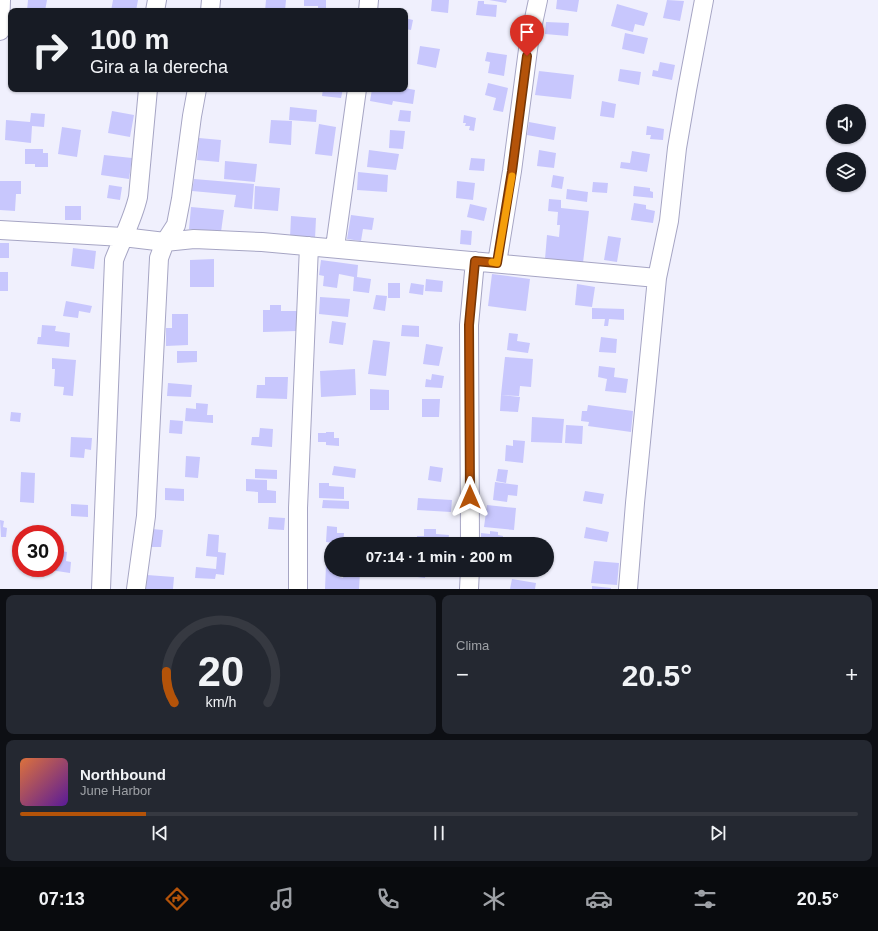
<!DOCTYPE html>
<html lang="es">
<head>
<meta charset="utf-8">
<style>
  body { margin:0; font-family:Helvetica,sans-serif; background:#242831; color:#f1f3f6; height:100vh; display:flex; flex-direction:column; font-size:15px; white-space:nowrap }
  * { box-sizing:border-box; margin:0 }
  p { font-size:13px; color:#9ea1a6 }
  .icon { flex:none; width:22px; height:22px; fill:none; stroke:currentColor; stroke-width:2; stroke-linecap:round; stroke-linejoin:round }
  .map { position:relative; height:589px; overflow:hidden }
  .side { display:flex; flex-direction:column; gap:6px; padding:6px; background:#0d0f14; flex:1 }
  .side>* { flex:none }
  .hud { position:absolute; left:8px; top:8px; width:400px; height:84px; border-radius:8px; box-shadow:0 1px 3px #0004; background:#171b24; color:#f1f3f6; overflow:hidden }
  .fabs { position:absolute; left:826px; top:104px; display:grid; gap:8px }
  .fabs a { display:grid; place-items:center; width:40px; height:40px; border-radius:50%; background:#171b24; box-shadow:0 1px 3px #0004; font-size:20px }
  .speed { position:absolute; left:12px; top:525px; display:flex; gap:8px; font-size:20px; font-weight:700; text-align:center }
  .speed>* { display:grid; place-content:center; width:52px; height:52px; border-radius:50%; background:#171b24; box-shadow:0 1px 3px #0004; line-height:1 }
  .speed .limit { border:6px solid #d22; background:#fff; color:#111 }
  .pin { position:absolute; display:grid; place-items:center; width:34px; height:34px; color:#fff; margin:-41px -17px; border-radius:50% 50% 50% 0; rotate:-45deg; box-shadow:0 0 4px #0007 }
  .pin .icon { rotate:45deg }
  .me { position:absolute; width:44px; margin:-22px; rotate:0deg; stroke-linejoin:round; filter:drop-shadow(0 0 3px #0008) }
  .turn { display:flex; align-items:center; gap:14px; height:84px; padding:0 16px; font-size:18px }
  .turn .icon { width:52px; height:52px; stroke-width:2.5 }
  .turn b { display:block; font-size:28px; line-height:34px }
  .big { font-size:30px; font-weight:800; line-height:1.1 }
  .side .tile { flex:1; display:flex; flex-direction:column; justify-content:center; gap:6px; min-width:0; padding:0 14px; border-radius:8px; background:#242831 }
  .side .dial { align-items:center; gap:0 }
  .dial svg { height:104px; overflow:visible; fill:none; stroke:#363941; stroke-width:7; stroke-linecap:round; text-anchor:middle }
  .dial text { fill:#f1f3f6; stroke:none }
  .song { display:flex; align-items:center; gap:12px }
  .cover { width:48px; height:48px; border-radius:6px; background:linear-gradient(135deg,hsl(20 70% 55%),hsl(270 70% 35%)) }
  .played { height:4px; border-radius:2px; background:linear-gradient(90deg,#b45309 15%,#363941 15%) }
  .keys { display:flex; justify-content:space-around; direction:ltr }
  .heat { display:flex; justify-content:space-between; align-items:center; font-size:22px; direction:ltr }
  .side .tiles { flex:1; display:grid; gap:6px; grid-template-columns:1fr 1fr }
  .tile:last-child { grid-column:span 2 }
  .trip { position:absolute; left:324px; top:537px; width:230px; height:40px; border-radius:20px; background:#171b24; box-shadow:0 1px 3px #0004; font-weight:800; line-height:40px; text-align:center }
  .menu { display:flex; height:64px; justify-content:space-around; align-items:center; background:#090b0e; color:#9ea1a6 }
  .menu .icon { width:28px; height:28px }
  .menu .selected { color:#b45309 }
  .menu b { font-size:18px; color:#f1f3f6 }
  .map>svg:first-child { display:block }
  .building { fill:#c8c7fd }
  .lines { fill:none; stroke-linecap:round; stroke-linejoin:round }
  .minor-casing { stroke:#a6a5c4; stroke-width:20 }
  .minor { stroke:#fff; stroke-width:18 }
  .route-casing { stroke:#753606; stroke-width:10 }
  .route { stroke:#b45309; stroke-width:7 }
  .slow { stroke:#f59e0b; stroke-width:7 }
</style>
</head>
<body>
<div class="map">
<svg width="878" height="589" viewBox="0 0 878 589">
  <rect width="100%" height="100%" fill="#f0f0fd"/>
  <!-- building -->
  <path class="building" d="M28,0H47L45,11H27Z
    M113,0H138L136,11H111Z
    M266,0H286L285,11H265Z
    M304,0H326V11H318V6H304Z
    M432,0H449L448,13L431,11Z
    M489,0H507L506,3Z
    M557,0H579L577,12L556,9Z
    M667,0L684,1L680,21L663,18Z
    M478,1H484V4L497,5L496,17L476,15Z
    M617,4L648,13L644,26L635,24L633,32L611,26Z
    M7,14H11V30L5,29Z
    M405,18L413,20L411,30L405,29Z
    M546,22L569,23L568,36L545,34Z
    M625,33L648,38L644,54L622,49Z
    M420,46L440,49L436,68L417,64Z
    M487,52L507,55L504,76L488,73L490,62L485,61Z
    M660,62L675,65L672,80L652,76L653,70L658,71Z
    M620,69L641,72L639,85L618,81Z
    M539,71L574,75L571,99L535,95Z
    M488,83L508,88L503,112L493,110L496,98L485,95Z
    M405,88L415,90L413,104L393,101L392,105L370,101L372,89Z
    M323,89H343L341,98L322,96Z
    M602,101L616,104L614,118L600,116Z
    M290,107L317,110L316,122L289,120Z
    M400,110L411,111L410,122L398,121Z
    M112,111L134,115L130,137L108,133Z
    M31,113L45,114L44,127L32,126L31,143L5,140L6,120L30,122Z
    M464,115L476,118L474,131L469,130L470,126H465L466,123H463Z
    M271,120L292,121L291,145L269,143Z
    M529,122L556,127L554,140L527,135Z
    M319,124L336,127L332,156L315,154Z
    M647,126L664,129L663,140L650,139L651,135H646Z
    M62,127L81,130L77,157L58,154Z
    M390,130L405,131L403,149L389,148Z
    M199,138L221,140L219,162L197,160Z
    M25,149H43V153H48V167H35V164H25Z
    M369,150L399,154L396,170L367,167Z
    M539,150L556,153L554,168L537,166Z
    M632,151L650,154L647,172L620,168L621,162L630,163Z
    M104,155L132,158L129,179L101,175Z
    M471,158L485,159L484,171L469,170Z
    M225,161L257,164L255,182L224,179Z
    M358,172L388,175L387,192L357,190Z
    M553,175L564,177L562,189L551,187Z
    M194,179L254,184L252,209L234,207L236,195L192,191Z
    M0,181H21V194H16L15,211L0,210Z
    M457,181L475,183L473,200L456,198Z
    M593,182L608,183L607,193L592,192Z
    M109,185L122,187L120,200L107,198Z
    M255,186L280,188L278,211L254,209Z
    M634,186L650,188V191L653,192V198L633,196Z
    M567,189L588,192L587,202L566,199Z
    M549,199L561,200V208L589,211L583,263L545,259L547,235L559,237L560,225H557L558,212L548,211Z
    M634,203L646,205V209L655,211L653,223L631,220Z
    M470,204L487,208L484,221L467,217Z
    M65,206H81V220H65Z
    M191,207L224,210L221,232L189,229Z
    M351,215L374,218L372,230L363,229L361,241L347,239Z
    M291,216L316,218L315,239L290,238Z
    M461,230L472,231L471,245L460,244Z
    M608,236L621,238L617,262L604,260Z
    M0,243H9V258H0Z
    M73,248L96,251L94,269L71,266Z
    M214,259V287H190V260Z
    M321,260L358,265L357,277L371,279L369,293L353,291L354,277L339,274L337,288L323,286L324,276L319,275Z
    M0,272H8V291H0Z
    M492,274L530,279L526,311L488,306Z
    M426,279L443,281L442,292L425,291Z
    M388,283H400V298H388Z
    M411,283L424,285L423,295L409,293Z
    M577,284L595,287L592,307L575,305Z
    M376,295L387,296L385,311L373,309Z
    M320,297L350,299L348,317L319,314Z
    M66,301L92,306L90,313L79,311L78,318L63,316Z
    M270,305H281V311H297V331L263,332V310H270Z
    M592,308L624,309V320L609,319L608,326H604L605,319H592Z
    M172,314H188V345L166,346V328H172Z
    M332,321L346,323L343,345L329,343Z
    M42,325L56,326L55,331L70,333L69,347L37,344L38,337H41Z
    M402,325L419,326V337L401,336Z
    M509,333L518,334L517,341L530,343L528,353L507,350Z
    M601,337L617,339L616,353L599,352Z
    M373,340L390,342L386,376L368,374Z
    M426,344L443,347L439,366L423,364Z
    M177,351H197V362L177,363Z
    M505,357L533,359L531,387L520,386L519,396L501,395Z
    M52,358L76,360L73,396L63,395L64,387L54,386L55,369H52Z
    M599,366L615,368L614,377L628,379L626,393L605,391L607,379L598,377Z
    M355,369L356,395L321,397L320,371Z
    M432,374L444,376L442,388L425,387L426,379L431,380Z
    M265,377H288L287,399L256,398L257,385H265Z
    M168,383L192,385L191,397L167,396Z
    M370,389L389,390V410H370Z
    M501,395L520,397L518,412L500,411Z
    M422,399H440L439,417H422Z
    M196,403L208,404L207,415H213V423L185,421L186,408L196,409Z
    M588,405L633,411L631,432L588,426L589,422L581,421L582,411H587Z
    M11,412L21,413L20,422L10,421Z
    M532,417L564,419L562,443L531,442Z
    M170,420L183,421L182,434L169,433Z
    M566,425L583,426L582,444L565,443Z
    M260,428L273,429L272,447L251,445L252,437H259Z
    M326,432H334V438H339V446L326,445V442H318V433H326Z
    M71,437L92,438L91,450L85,449L84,458L70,457Z
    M513,440L525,441L523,463L505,461L506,445L513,446Z
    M186,456L200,457L198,478L185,477Z
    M334,466L356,469L355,478L332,475Z
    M430,466L443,468L441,482L428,480Z
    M255,469L277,470V479L255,478Z
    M498,469L508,470L506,483L496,481Z
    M21,472L35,473L34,503L20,502Z
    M246,479L267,480V490L276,491V503H258V492L246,491Z
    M495,482L518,485L517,496L508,495L507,502L493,500Z
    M319,483H329V486L344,487V499L319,498Z
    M165,488L184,489V501L165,500Z
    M585,491L604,494L602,504L583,501Z
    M418,498L452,500L451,512L417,510Z
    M323,500L349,501V509L322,508Z
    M71,504L88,505V517L71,516Z
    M487,505L516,508L514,530L484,527Z
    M269,517L285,518L284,530L268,529Z
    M0,520L4,521L3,527L7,528L6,537H1Z
    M327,526L337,527V533H344L343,544L326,542Z
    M586,527L609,532L607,542L584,538Z
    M152,529L163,530L161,547H151Z
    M424,529H436V534L449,535L448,544H417V536H424Z
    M490,531L498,532V535L503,536V544H481V533L490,534Z
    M208,534L219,535L218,552L226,553L224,575L216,574L215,579L195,578L196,567L216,569L217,557L206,556Z
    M55,550L67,552L66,561L71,562L70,573L50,570V568H55Z
    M594,561L619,563L617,585L591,583Z
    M326,565L331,566V570H339V577L343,578L344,572L360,573L359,589H325Z
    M410,570H426L425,578L409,576Z
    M147,575L174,577L173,589H146Z
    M512,579L536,583L535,589H510Z
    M592,586L611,588V589H592Z"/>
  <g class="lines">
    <!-- minor casing -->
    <g class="minor-casing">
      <path id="minor" d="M155,11L157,0
        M210,11L211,0
        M368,11L369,0
        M0,31L1,0
        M0,230L123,237L165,242L194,239L262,242L657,278
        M335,247L357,89
        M497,263L512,171L529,42L538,0
        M470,544L469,325L475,261
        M101,589L114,260C122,239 133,219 138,197L148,89
        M136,589L146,516L159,258L165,242L176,225L181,199L192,116L197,89
        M298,589V508L309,246
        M469,589L470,570
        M628,589L635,503L657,278L669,221L677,148L687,90L704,0"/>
    </g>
    <!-- minor -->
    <use href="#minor" class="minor"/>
  </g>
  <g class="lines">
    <!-- route casing -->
    <g class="route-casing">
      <path id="route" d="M470,497L469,325L475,261L497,263L512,171L527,56"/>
    </g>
    <!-- route -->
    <use href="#route" class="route"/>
    <!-- slow -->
    <path class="slow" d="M492,262L497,263L512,176"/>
  </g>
</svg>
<div class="fabs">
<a><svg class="icon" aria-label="sound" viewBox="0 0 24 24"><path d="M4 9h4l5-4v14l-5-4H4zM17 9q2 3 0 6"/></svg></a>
<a><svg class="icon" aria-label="layers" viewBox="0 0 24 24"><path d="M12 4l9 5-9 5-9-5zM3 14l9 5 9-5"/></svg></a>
</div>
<div class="speed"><div class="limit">30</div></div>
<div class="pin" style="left:527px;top:56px;background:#d93025"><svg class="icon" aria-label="arrive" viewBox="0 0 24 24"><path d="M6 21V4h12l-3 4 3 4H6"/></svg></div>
<svg class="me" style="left:470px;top:497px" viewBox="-20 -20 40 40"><path d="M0-17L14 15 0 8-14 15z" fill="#b45309" stroke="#fff" stroke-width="4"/></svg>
<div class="trip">07:14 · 1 min · 200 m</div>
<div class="hud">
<div class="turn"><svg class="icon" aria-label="right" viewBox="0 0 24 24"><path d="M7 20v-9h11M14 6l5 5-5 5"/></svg><div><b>100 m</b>Gira a la derecha</div></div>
</div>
</div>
<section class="side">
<div class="tiles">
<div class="tile dial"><svg viewBox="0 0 100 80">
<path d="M14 69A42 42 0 1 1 86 69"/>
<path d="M14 69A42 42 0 0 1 8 45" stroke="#b45309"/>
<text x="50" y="56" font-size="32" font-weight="700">20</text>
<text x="50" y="72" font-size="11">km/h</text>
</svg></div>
<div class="tile"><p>Clima</p>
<div class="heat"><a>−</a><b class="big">20.5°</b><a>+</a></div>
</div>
<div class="tile">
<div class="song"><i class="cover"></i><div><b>Northbound</b><p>June Harbor</p></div></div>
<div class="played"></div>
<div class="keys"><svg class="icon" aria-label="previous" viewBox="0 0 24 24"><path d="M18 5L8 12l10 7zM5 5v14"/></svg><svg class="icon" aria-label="pause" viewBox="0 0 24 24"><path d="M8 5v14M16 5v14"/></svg><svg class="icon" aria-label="next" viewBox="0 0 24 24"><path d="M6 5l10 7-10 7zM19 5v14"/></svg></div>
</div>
</div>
</section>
<nav class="menu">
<b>07:13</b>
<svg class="icon selected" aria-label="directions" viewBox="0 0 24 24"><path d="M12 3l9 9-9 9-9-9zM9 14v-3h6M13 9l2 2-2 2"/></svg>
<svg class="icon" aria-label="music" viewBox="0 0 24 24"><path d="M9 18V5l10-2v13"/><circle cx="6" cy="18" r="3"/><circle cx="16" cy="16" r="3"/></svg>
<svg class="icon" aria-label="phone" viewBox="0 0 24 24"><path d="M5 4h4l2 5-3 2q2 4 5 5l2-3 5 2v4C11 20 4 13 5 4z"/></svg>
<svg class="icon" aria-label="climate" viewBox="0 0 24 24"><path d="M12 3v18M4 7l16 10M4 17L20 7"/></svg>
<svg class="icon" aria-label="car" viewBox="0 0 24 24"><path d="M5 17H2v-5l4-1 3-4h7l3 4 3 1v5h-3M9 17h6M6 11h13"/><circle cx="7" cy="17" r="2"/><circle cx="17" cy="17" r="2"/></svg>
<svg class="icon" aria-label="filters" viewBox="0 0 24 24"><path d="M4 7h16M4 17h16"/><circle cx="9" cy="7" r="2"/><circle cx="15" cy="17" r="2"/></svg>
<b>20.5°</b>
</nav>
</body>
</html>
